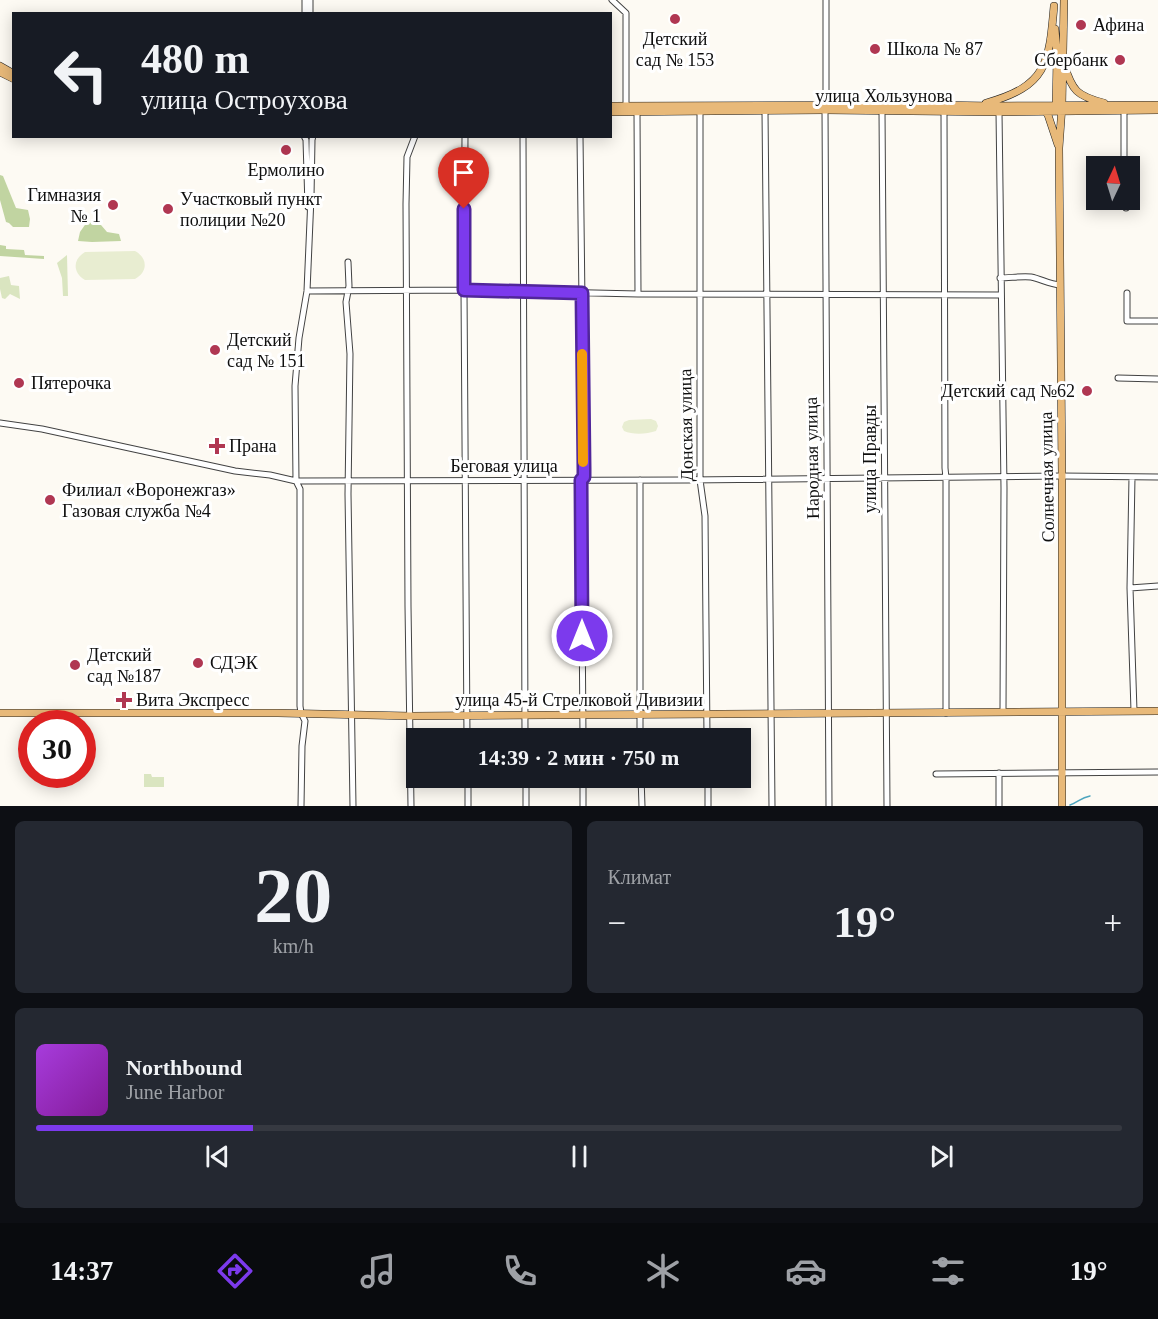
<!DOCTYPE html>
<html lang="ru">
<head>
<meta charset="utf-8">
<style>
  body { margin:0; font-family:Georgia,serif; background:#242831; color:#f1f3f6; height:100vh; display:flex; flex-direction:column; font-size:22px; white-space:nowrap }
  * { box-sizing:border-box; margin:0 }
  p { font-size:20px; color:#9ea1a6 }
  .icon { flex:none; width:33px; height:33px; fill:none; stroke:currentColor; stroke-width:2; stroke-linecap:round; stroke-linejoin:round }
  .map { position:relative; height:806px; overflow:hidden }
  .details { display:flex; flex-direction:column; gap:15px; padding:15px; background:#0d0f14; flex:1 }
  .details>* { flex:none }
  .guide { position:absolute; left:12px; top:12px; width:600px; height:126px; border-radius:0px; box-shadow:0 3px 15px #0003; background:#171b24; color:#f1f3f6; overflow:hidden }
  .needle { width:39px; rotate:4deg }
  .controls { position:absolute; left:1086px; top:156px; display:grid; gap:12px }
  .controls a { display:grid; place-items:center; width:54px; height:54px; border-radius:0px; background:#171b24; box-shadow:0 3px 15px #0003; font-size:30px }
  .speed { position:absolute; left:18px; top:710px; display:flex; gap:12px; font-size:30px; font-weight:700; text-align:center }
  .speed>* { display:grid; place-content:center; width:78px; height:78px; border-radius:50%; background:#171b24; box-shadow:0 3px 15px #0003; line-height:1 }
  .speed .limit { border:9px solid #d22; background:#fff; color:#111 }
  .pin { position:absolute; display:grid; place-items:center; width:51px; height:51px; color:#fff; margin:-62px -26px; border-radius:50% 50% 50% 0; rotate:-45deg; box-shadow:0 0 6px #0007 }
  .pin .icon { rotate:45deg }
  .me { position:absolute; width:66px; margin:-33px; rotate:0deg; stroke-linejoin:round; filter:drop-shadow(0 0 4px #0008) }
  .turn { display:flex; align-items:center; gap:21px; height:126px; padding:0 30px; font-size:27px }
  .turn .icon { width:78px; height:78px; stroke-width:2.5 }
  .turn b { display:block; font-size:42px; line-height:51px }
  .big { font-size:45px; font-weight:600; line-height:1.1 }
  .details .card { flex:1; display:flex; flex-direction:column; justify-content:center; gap:9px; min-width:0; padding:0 21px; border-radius:9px; background:#242831 }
  .details .dial { align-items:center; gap:0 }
  .dial b { font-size:78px; line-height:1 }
  .song { display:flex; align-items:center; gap:18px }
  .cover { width:72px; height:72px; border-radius:9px; background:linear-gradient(135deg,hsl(280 70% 55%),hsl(290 70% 35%)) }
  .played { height:6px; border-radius:3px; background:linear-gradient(90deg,#7c3aed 20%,#363941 20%) }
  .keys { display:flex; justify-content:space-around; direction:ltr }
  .heat { display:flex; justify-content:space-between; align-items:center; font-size:33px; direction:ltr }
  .details .tiles { flex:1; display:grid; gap:15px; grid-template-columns:1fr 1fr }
  .card:last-child { grid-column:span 2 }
  .trip { position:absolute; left:406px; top:728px; width:345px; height:60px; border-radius:0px; background:#171b24; box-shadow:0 3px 15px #0003; font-weight:600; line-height:60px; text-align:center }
  .dock { display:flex; height:96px; justify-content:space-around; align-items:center; background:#090b0e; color:#9ea1a6 }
  .dock .icon { width:42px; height:42px }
  .dock .on { color:#7c3aed }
  .dock b { font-size:27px; color:#f1f3f6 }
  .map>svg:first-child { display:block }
  .green { fill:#dae5c0 }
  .forest { fill:#c1d4a1 }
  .pitch { fill:#e8edd1 }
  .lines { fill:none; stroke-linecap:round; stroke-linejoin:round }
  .stream { stroke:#4da5be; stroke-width:1.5 }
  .minor-casing { stroke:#424242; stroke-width:7 }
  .major-casing { stroke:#202020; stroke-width:8 }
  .minor { stroke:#fff; stroke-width:5 }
  .major { stroke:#e8b979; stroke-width:7 }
  .route-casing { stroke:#51269a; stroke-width:15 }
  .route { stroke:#7c3aed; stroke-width:10 }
  .slow { stroke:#f59e0b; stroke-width:10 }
  .poi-dot { fill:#b03752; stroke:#fff; stroke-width:2 }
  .labels { text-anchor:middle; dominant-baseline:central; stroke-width:6; stroke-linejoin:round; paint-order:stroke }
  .poi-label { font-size:18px; fill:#0f0f0f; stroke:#fff; text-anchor:start }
  .street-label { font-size:18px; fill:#0f0f0f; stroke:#fff }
</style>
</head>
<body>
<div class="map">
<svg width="1158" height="806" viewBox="0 0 1158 806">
  <rect width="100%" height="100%" fill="#fdfaf3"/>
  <!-- green -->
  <path class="green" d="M67,255L68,296H63L62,278L57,263Z
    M9,276L11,285L19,286L20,299L10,294L5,299L2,298L0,289V278Z
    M144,774H151L152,777H164V787H144Z"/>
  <!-- forest -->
  <path class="forest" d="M0,175L3,176L16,208L28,210L30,219L29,227H13L9,223L6,222L0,200Z
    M87,222L101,225L107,232L119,234L121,241L92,242L78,241L80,232Z
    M0,245L6,246V249L24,250L25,255L44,256V259L0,256Z"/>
  <!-- pitch -->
  <path class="pitch" d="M135,251C148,258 148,272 135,279L85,280C72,272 73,259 85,252Z
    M651,419L656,421L658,426L656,431C647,434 633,435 624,431L622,427L624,422L629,420Z"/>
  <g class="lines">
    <!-- stream -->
    <path class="stream" d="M1070,805C1079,802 1080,798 1090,796"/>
    <!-- minor casing -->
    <g class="minor-casing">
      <path id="minor" d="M305,0V14
        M310,0V14
        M612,0L626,13V106
        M826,0V106
        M825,110L829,806
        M882,111L887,806
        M944,111L945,468L946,478V713
        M637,112L638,294
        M700,112V480L705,516L707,738
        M765,112L772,806
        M999,112L1004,488L1003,712
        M304,136L306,140L308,207
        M465,136L464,290L467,738
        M523,136L525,738
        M580,136L584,469V476L581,480L583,738
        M1124,166V111
        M1126,200V208
        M348,262L349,286L346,302L350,354L348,494L353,806
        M1000,278C1010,278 1021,276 1031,277C1041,279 1049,284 1060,285
        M307,291L464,290L638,294L1000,295
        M1127,293V321H1158
        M1118,378L1158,379
        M0,423L42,429L235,471L270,475L296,481L688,480L1062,476L1158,477
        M1132,477L1130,588L1134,711
        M640,480V738
        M1130,588L1158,586
        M999,773V806
        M936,774L1158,772
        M468,777V806
        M526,777V806
        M583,777V806
        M641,777L642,806
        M708,777V806
        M301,806L302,746L305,721L301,713L300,706V489L296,481L295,386L299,338L307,291L311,197L312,140L313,136
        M411,806L408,606L406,204L407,157L415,136"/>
    </g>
    <!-- major casing -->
    <g class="major-casing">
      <path id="major" d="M1055,29L1057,56L1056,108
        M1064,64C1072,91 1077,96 1104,103
        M0,66L14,74
        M0,72L14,79
        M986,103C1047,86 1049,64 1054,6
        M610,106L938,105L994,106L1158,105
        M1043,108L1048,115L1058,145
        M610,112L825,110L999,112L1158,110
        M0,713H278L411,716L1158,711
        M1062,806V476L1059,148L1062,106L1064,0"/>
    </g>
    <!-- minor -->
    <use href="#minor" class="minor"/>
    <!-- major -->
    <use href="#major" class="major"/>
  </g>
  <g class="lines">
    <!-- route casing -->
    <g class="route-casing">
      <path id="route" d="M464,209V290L582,293L584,469V477L581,480L582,636"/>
    </g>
    <!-- route -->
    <use href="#route" class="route"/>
    <!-- slow -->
    <path class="slow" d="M582,354L583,462"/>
  </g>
  <!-- markers -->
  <g class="poi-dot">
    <circle cx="675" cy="19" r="6"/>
    <circle cx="1081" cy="25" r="6"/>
    <circle cx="875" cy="49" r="6"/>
    <circle cx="1120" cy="60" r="6"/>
    <circle cx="286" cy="150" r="6"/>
    <circle cx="113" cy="205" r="6"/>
    <circle cx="168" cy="209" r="6"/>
    <circle cx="215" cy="350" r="6"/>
    <circle cx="19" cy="383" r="6"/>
    <circle cx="1087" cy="391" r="6"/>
    <path d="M214 437h6v6h6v6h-6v6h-6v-6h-6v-6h6z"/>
    <circle cx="50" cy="500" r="6"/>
    <circle cx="198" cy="663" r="6"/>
    <circle cx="75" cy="665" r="6"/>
    <path d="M121 691h6v6h6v6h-6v6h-6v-6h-6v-6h6z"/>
  </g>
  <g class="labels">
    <!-- poi labels -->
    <g class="poi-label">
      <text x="1093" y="25">Афина</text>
      <text x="675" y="39" text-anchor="middle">Детский<tspan x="675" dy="21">сад № 153</tspan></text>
      <text x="887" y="49">Школа № 87</text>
      <text x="1108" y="60" text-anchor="end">Сбербанк</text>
      <text x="286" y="170" text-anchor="middle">Ермолино</text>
      <text x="101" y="195" text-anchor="end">Гимназия<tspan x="101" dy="21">№ 1</tspan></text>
      <text x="180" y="199">Участковый пункт<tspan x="180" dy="21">полиции №20</tspan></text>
      <text x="227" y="340">Детский<tspan x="227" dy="21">сад № 151</tspan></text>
      <text x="31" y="383">Пятерочка</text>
      <text x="1075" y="391" text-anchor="end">Детский сад №62</text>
      <text x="229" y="446">Прана</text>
      <text x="62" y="490">Филиал «Воронежгаз»<tspan x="62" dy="21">Газовая служба №4</tspan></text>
      <text x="87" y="655">Детский<tspan x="87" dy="21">сад №187</tspan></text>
      <text x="210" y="663">СДЭК</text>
      <text x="136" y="700">Вита Экспресс</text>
    </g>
    <!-- street labels -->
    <g class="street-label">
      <text x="884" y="96">улица Хользунова</text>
      <text transform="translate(686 425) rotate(-91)">Донская улица</text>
      <text transform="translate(812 458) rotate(-91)">Народная улица</text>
      <text transform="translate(870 459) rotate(-90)">улица Правды</text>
      <text x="504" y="466">Беговая улица</text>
      <text transform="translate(1047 477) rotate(-91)">Солнечная улица</text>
      <text x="579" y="700">улица 45-й Стрелковой Дивизии</text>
    </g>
  </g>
</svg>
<div class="controls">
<a><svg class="needle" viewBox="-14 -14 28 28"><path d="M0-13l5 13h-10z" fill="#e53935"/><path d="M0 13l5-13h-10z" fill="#9ea1a6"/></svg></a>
</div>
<div class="speed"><div class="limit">30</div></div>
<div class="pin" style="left:464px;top:209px;background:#d93025"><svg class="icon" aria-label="arrive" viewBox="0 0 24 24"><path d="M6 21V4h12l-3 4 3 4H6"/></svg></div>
<svg class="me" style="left:582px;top:636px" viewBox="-20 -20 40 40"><circle r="17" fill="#7c3aed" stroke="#fff" stroke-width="3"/><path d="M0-11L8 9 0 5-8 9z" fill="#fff"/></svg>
<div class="trip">14:39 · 2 мин · 750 m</div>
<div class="guide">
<div class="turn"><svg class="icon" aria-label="left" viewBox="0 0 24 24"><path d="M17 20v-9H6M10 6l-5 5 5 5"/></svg><div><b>480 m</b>улица Остроухова</div></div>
</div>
</div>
<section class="details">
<div class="tiles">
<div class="card dial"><b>20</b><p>km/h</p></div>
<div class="card"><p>Климат</p>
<div class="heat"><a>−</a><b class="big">19°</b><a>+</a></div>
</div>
<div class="card">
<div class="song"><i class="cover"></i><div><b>Northbound</b><p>June Harbor</p></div></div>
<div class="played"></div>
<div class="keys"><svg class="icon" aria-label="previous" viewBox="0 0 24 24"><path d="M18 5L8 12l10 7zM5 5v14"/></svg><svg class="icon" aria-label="pause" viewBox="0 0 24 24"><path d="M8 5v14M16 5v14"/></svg><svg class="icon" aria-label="next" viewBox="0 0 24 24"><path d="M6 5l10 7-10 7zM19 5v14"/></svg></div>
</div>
</div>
</section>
<nav class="dock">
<b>14:37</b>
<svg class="icon on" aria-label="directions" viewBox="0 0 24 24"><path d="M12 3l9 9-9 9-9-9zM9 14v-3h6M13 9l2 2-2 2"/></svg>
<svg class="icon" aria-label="music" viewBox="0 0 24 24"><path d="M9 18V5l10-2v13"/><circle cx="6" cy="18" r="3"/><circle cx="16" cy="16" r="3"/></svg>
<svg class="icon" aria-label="phone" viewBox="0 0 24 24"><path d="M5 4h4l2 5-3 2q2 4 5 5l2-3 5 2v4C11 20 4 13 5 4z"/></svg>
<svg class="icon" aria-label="climate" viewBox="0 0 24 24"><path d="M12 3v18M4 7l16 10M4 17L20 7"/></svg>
<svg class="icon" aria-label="car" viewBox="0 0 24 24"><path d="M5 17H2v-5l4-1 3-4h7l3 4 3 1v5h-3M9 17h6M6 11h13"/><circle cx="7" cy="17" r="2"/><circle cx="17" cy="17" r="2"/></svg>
<svg class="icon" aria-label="filters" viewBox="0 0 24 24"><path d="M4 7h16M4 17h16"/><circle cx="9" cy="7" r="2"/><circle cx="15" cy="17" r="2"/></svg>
<b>19°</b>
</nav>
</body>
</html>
